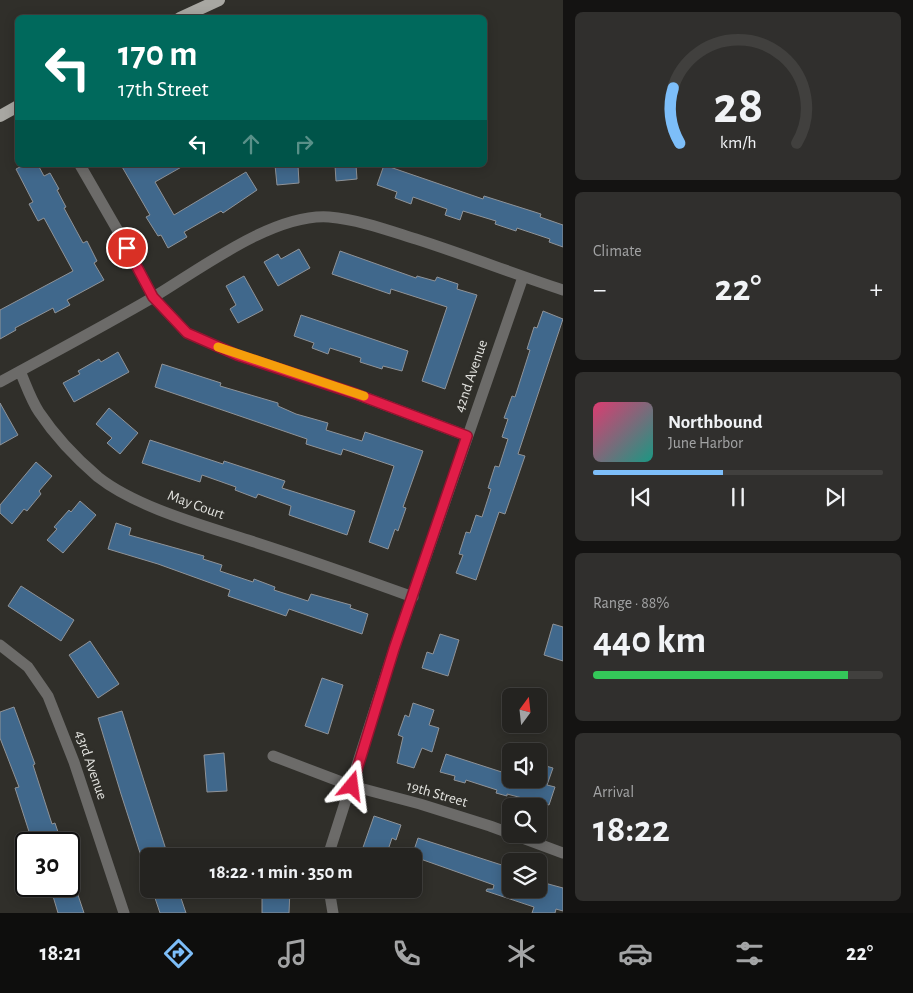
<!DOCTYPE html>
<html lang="en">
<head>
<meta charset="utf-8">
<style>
  body { margin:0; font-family:"Alegreya Sans",sans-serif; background:#302f2d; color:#f1f3f6; height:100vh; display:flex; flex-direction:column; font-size:19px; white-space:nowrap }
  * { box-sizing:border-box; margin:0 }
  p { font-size:16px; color:#a3a4a5 }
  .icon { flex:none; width:28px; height:28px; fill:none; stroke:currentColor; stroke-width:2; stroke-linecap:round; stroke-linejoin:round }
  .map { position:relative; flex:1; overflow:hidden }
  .sheet { display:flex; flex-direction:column; gap:12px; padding:12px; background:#141312; width:350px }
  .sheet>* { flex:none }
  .hud { position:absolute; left:15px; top:15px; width:472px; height:152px; border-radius:8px; box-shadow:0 2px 12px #0003,0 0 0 1px #41403e; background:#00695c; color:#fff; overflow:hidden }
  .needle { width:32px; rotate:15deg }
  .tools { position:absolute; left:502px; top:688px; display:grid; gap:10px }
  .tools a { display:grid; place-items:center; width:45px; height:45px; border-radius:8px; background:#242320; box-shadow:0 2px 12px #0003,0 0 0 1px #41403e; font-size:25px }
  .speed { position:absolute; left:15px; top:832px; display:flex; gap:10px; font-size:25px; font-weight:700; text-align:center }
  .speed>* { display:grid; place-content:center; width:65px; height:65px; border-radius:50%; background:#242320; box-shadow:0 2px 12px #0003,0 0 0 1px #41403e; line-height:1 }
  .speed .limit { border:2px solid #111; border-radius:8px; background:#fff; color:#111 }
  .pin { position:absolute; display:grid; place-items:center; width:42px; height:42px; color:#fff; margin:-21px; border:2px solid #fff; border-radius:50%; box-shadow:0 1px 5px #0007 }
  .me { position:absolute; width:55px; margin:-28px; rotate:16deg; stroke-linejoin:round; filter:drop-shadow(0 0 4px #0008) }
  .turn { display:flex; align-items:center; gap:18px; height:105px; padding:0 20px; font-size:22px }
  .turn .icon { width:65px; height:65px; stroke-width:2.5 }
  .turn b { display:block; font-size:35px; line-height:42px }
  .lanes { display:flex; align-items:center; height:48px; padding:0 20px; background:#0003; justify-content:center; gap:25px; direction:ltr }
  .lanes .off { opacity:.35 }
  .big { font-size:38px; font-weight:700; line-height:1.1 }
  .sheet .card { flex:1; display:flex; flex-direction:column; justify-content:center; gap:8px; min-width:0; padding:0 18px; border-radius:8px; background:#302f2d }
  .sheet .dial { align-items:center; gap:0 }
  .dial svg { height:130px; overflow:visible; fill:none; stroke:#41403e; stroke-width:7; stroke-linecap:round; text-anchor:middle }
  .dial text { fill:#f1f3f6; stroke:none }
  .song { display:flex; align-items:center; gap:15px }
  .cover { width:60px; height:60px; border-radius:8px; background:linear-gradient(135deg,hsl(340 70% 55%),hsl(170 70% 35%)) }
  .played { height:5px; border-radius:2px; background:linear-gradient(90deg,#7dbef9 45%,#41403e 45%) }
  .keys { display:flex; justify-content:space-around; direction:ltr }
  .heat { display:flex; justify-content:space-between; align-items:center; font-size:28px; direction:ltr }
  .charge { height:8px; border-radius:4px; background:linear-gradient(90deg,#34c759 88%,#41403e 0) }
  .trip { position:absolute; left:140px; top:848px; width:282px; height:50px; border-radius:8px; background:#242320; box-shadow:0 2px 12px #0003,0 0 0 1px #41403e; font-weight:700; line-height:50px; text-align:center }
  .dock { display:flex; height:80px; justify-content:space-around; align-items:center; background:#0e0e0d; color:#a3a4a5 }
  .dock .icon { width:35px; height:35px }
  .dock .active { color:#7dbef9 }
  .dock b { font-size:22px; color:#f1f3f6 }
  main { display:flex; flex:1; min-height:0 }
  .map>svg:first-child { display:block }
  .building { fill:#40688c; stroke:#8f9398 }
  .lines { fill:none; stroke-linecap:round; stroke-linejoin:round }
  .minor { stroke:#6c6b69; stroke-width:11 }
  .primary { stroke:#a8a7a2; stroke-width:12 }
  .route-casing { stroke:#92132f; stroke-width:12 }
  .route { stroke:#e11d48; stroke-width:9 }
  .slow { stroke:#f59e0b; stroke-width:9 }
  .labels { text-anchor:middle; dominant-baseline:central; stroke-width:5; stroke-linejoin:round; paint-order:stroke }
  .street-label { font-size:15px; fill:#e2e2de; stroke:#302f2a }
</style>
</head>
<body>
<main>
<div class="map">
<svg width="563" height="913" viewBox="0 0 563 913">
  <rect width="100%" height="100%" fill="#302f2a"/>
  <!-- building -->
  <path class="building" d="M24,165H38L44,176L50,173L59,189L57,190L66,207L64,208L83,243L87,241L97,261L94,263L104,280L67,300L70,305L55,313L53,308L15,328L16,330L0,339V310L73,271L44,218L38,221L29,204L33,202L16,169Z
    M121,165H185L155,182L174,215L246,172L257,190L223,213L221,211L184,232L187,237L168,248L161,235L158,236L146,217L150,215Z
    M275,165H298L299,183L277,185Z
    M335,165H356L357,179L336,181Z
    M384,165L483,199L484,196L541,214L540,217L563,225V247L549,242L550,239L517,228L516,231L495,224L496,221L463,211L460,220L445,215L447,209L413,197L411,204L395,198L397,192L377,185Z
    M299,249L310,268L278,286L264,262L278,254L281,259Z
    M340,251L416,278L417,276L435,281L437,277L458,284L457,289L477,295L445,389L422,381L447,307L391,289L390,294L332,274Z
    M244,276L263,310L238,323L230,309L236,305L226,286Z
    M543,311L563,319L518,454L525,456L505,514L499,512L476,580L456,573L463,555L459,554L466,532L470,533L476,515L482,517L491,489L488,488L495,466L499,467L508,439L502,437L508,419L504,418L512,396L515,397L530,350L527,349L534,327L537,328Z
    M301,315L408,351L402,371L383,366L382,369L360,362L361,358L330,348L328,354L312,348L314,343L294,336Z
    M118,352L129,372L74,402L63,383L80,374L78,371L99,359L101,362Z
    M162,364L221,383L220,386L278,403V406L296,414L328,423L326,430L362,441L365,432L423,451L403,507L406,508L398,531L395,529L388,549L369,542L394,466L343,449L341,455L306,444L307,439L155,387Z
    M0,403L18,435L0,445Z
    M109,408L138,433L120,454L107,443L112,438L96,424Z
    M150,440L223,464L224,461L285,481L282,488L355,511L347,535L289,515L291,506L258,494L256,498L235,490L236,487L202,475L200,482L142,463Z
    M36,462L52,476L39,491L41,494L27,511L24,509L12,524L0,513V505Z
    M80,501L96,515L63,553L47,540L57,529L54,527L69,510L71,512Z
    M116,523L131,528L129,535L204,556L203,559L222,565L220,571L253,582L254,579L275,587L274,590L308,601L311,594L351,605L350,608L368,614L362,634L289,609L286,616L228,596L230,590L158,564L108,549Z
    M21,586L74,620L61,641L8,606Z
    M553,624L563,627V661L544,655Z
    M440,634L459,640L448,676L422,668L427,652L433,654Z
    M90,641L119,684L98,698L69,655Z
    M322,678L343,685L328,734L305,726Z
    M413,703L434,710L429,725L439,728L432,752L422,748L414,768L397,763L403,737L398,735L405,715L409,717Z
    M14,707L35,764L33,765L52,824L55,823L61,841L51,844H33L15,788L19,787L0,738V712Z
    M122,711L144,781L168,856H141L121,794L98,718Z
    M224,753L227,791L207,792L204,755Z
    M446,754L511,775V779H539V764L553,768L547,785L555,787L549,805L507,794V796L496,793L497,790L466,780L465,783L454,780L455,776L440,772Z
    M374,816L401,825L396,840L392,838L386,856H360Z
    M418,838L511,868V889H539L541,882L563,888V911L556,909L555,913H532L534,907L486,891L487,889H493L494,885L412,856Z
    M50,886H75L84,913H58Z
    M152,889H178L186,913H160Z
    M262,889H290L289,913H262Z"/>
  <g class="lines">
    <!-- minor -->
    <path class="minor" d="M80,165L118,231L153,297L187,333L237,355L356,394L467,436
      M20,371C26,385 31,400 39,412C55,436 77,459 98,477C136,507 202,525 248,540C304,558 358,577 413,597
      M0,382C51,354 102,327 152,298C199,270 273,213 329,217C360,220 387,230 416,239C466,255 514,274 563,290
      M0,645L28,667L48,696L74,762L124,913
      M273,756L352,786L420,804L490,826L563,853
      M328,856L395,646L523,277
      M329,889L333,913"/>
    <!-- primary -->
    <path class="primary" d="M180,18L219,0
      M0,116L18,106"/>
  </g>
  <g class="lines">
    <!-- route casing -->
    <g class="route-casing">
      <path id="route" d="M127,248L153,297L187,333L237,355L356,394L467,436L394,649L352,786"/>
    </g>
    <!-- route -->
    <use href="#route" class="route"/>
    <!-- slow -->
    <path class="slow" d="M218,347L364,396"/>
  </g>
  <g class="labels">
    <!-- street labels -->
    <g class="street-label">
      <text transform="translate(471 376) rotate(-71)">42nd Avenue</text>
      <text transform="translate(196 505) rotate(20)">May Court</text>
      <text transform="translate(91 765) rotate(71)">43rd Avenue</text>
      <text transform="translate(437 794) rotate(16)">19th Street</text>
    </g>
  </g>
</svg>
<div class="tools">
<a><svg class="needle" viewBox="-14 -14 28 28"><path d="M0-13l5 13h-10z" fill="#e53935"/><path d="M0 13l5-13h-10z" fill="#a3a4a5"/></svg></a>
<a><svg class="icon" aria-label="sound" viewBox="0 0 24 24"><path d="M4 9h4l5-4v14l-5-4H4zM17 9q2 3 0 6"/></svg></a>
<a><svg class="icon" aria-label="search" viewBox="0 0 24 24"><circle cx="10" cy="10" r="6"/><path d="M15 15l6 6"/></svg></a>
<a><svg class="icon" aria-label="layers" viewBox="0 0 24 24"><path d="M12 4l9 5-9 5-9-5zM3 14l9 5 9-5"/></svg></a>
</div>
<div class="speed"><div class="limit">30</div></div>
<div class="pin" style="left:127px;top:248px;background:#d93025"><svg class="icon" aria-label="arrive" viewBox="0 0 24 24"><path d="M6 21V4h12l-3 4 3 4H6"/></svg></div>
<svg class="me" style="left:352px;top:786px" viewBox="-20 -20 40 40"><path d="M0-17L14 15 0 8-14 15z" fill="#e11d48" stroke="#fff" stroke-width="4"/></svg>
<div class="trip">18:22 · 1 min · 350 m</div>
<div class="hud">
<div class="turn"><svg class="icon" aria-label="left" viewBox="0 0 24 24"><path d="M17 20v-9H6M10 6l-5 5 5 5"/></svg><div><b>170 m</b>17th Street</div></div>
<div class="lanes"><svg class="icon" aria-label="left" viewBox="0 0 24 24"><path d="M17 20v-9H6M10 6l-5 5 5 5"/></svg><svg class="icon off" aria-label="ahead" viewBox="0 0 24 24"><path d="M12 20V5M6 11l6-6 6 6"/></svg><svg class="icon off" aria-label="right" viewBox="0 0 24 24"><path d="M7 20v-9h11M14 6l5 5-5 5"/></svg></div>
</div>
</div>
<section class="sheet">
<div class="card dial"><svg viewBox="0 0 100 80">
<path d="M14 69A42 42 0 1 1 86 69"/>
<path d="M14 69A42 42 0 0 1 10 35" stroke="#7dbef9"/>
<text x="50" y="56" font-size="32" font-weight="700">28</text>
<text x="50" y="72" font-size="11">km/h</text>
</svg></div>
<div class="card"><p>Climate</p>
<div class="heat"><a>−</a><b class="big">22°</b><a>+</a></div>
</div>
<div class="card">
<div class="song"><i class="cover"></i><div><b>Northbound</b><p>June Harbor</p></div></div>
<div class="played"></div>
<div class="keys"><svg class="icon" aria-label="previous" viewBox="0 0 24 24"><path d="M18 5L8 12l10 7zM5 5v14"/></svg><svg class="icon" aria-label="pause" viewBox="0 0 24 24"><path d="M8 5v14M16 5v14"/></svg><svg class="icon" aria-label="next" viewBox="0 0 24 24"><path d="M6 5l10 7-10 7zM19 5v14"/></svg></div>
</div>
<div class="card"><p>Range · 88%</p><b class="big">440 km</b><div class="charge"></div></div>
<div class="card"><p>Arrival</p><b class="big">18:22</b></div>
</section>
</main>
<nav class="dock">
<b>18:21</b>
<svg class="icon active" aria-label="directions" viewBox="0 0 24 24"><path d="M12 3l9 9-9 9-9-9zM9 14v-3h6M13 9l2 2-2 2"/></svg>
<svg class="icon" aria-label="music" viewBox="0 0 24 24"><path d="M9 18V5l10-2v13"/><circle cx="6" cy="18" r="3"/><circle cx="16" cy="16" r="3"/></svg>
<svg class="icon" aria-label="phone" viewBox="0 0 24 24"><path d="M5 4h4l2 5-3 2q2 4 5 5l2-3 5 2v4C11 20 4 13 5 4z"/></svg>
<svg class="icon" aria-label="climate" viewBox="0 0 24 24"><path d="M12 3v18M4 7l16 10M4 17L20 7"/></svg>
<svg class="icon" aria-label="car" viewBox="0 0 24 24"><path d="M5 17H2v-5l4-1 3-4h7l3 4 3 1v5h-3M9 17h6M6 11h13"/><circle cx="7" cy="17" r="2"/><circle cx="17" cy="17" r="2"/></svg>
<svg class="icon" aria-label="filters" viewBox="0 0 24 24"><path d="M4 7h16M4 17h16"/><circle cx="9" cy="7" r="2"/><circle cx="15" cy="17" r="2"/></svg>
<b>22°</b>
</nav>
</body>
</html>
